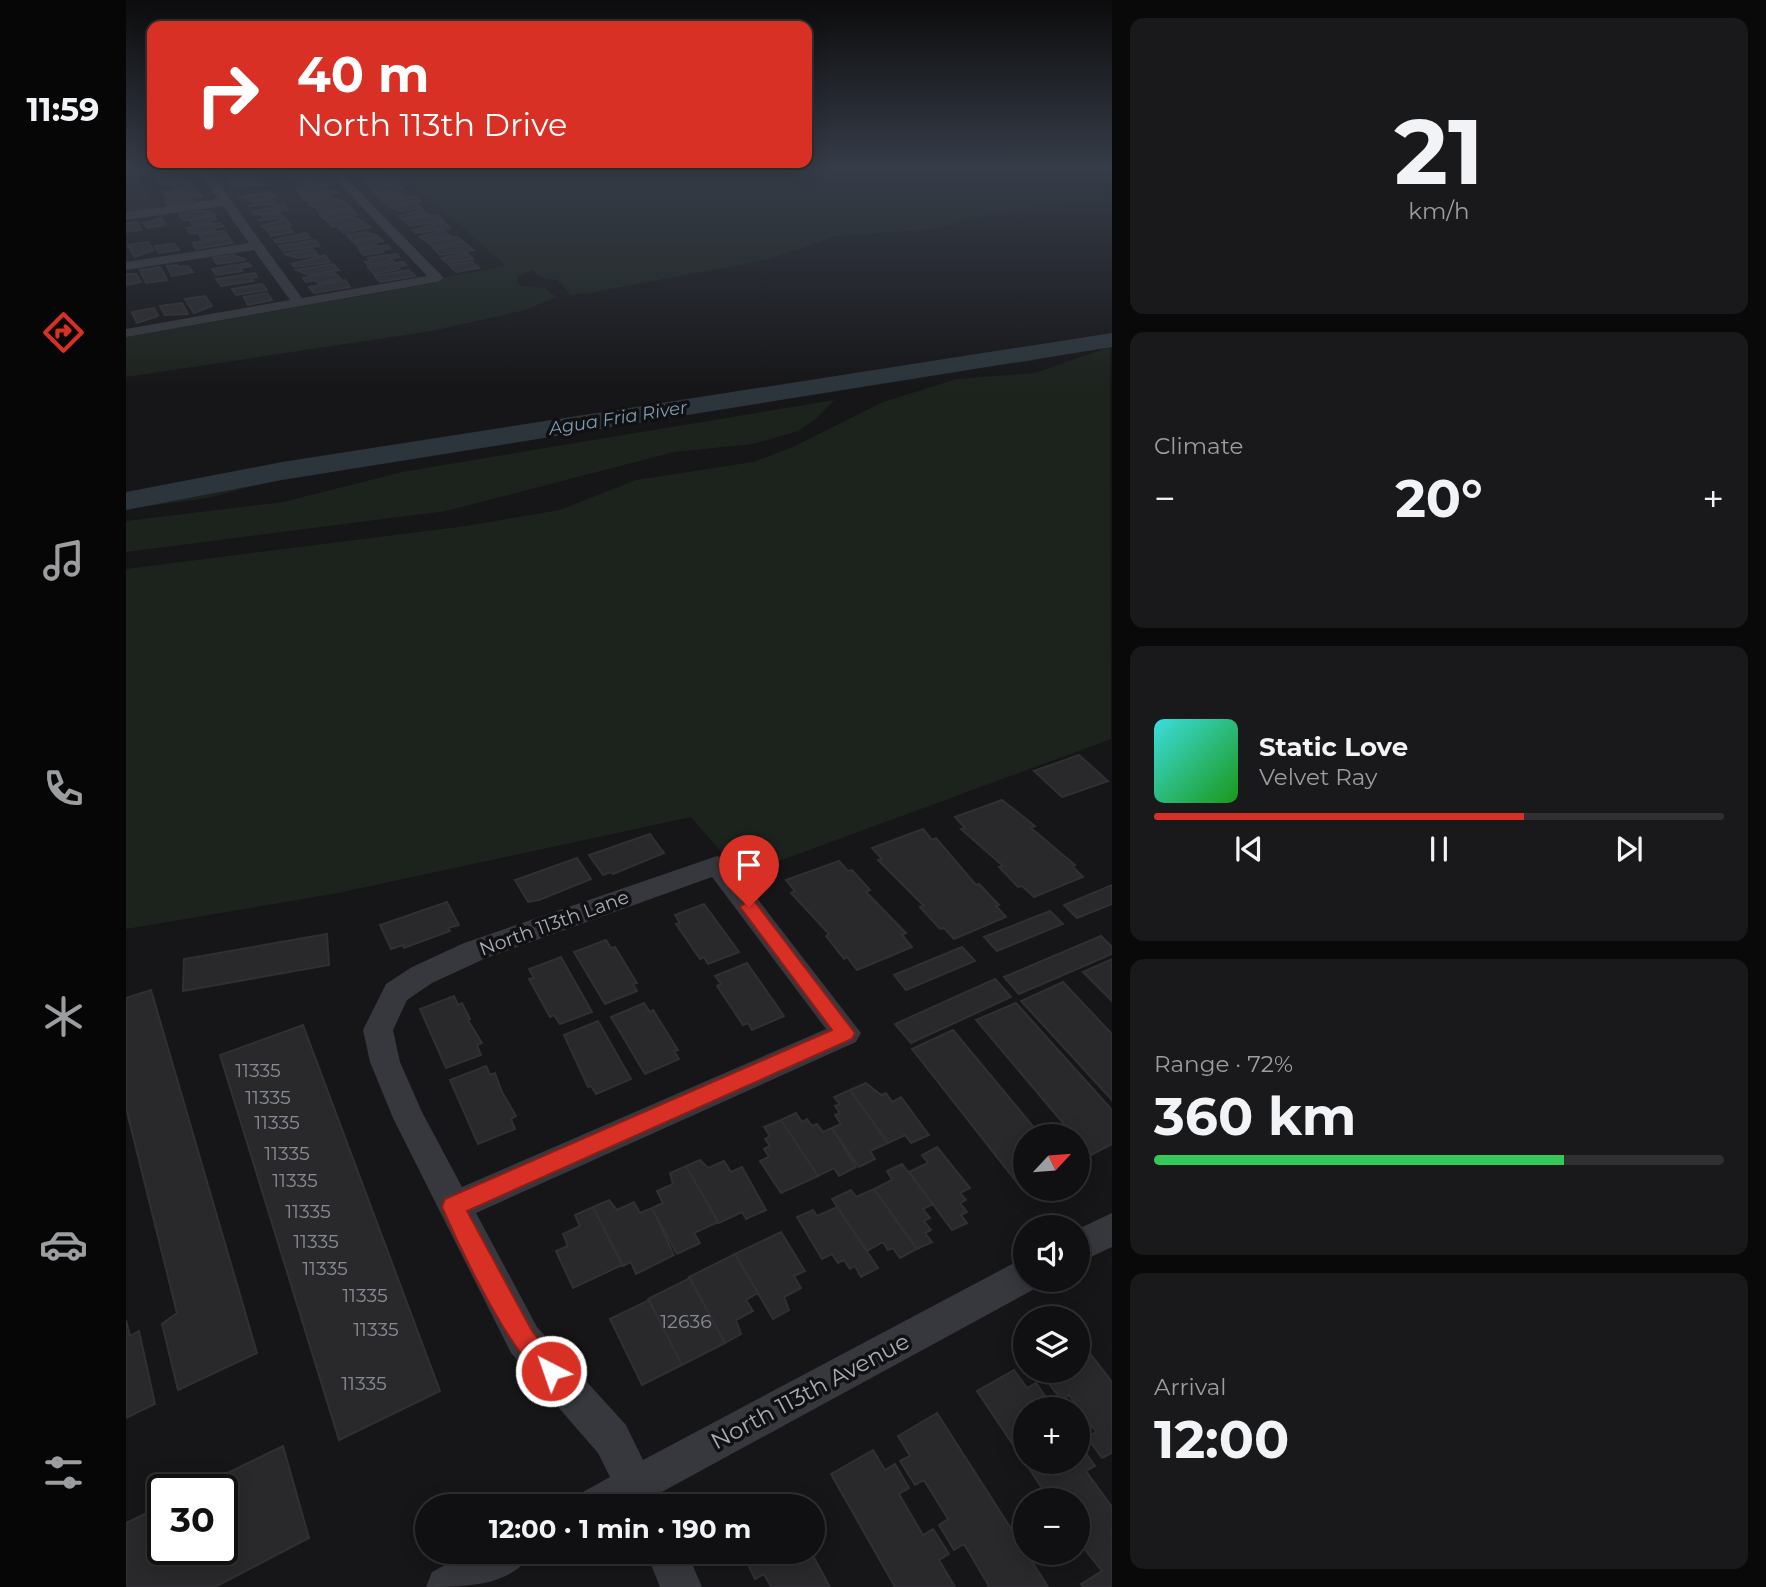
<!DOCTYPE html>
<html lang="en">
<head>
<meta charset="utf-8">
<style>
  body { margin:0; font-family:Montserrat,sans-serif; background:#19191b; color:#f1f3f6; height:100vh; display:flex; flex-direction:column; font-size:26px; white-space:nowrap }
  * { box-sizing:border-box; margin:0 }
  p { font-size:23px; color:#9c9d9f }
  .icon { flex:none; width:38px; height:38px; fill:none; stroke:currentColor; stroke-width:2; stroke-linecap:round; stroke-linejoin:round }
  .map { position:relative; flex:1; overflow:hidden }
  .panel { display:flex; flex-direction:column; gap:18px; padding:18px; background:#09090a; width:654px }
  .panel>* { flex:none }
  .guide { position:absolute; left:21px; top:21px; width:665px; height:147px; border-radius:14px; box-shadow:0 4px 18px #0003,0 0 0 2px #303032; background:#d93025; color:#fff; overflow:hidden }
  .needle { width:46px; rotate:64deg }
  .controls { position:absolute; left:887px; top:1124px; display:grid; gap:14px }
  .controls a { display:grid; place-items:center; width:77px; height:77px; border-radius:50%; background:#101012; box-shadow:0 4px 18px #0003,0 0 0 2px #303032; font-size:35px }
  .speed { position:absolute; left:21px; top:1474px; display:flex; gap:14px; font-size:35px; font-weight:700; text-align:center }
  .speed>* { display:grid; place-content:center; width:91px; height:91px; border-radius:50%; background:#101012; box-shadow:0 4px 18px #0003,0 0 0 2px #303032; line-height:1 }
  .speed .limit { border:4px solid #111; border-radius:10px; background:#fff; color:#111 }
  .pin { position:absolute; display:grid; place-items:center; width:60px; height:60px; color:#fff; margin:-72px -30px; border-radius:50% 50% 50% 0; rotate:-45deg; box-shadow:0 0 7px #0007 }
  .pin .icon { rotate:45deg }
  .me { position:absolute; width:77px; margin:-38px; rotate:319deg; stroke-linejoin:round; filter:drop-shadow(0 0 5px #0008) }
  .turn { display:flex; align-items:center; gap:24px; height:147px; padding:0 35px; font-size:32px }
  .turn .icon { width:91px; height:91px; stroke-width:2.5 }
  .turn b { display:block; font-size:49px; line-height:60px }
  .big { font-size:52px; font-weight:700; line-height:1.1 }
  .panel .card { flex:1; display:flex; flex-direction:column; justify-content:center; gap:10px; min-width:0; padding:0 24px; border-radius:14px; background:#19191b }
  .panel .dial { align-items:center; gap:0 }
  .dial b { font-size:91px; line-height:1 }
  .song { display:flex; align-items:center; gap:21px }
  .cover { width:84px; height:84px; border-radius:10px; background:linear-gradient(135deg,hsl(180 70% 55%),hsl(120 70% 35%)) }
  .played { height:7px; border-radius:4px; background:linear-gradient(90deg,#d93025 65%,#303032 65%) }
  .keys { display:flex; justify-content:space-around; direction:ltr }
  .heat { display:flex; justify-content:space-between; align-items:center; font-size:38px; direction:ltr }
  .charge { height:10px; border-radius:5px; background:linear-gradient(90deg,#34c759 72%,#303032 0) }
  .trip { position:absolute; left:289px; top:1494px; width:410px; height:70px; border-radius:35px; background:#101012; box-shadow:0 4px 18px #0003,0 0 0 2px #303032; font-weight:700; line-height:70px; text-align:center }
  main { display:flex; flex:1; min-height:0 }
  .tabs { display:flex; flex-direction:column; width:126px; justify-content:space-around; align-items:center; background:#060607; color:#9c9d9f }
  .tabs .icon { width:49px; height:49px }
  .tabs .current { color:#d93025 }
  .tabs b { font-size:32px; color:#f1f3f6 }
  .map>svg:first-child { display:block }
  .built { fill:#222225 }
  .green { fill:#1c231d }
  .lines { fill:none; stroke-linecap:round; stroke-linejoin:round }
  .river { fill:#2c353c; fill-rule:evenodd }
  .building { fill:#29292c; stroke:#303034; stroke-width:2 }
  .minor { fill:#37383d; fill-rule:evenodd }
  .route { fill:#d93025; stroke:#8d1f18; stroke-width:2 }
  .labels { text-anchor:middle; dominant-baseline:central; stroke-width:7; stroke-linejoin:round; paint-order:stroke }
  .far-water-label { font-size:18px; font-style:italic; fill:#7f9bb3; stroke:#111113 }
  .street-label { font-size:19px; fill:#a8adb8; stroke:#111113 }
  .near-number-label { font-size:19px; fill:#888b94 }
  .near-street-label { font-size:23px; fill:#a8adb8; stroke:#111113 }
</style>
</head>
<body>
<main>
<nav class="tabs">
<b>11:59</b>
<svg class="icon current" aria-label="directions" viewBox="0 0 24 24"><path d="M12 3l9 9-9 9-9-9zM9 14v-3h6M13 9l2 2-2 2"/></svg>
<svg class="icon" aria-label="music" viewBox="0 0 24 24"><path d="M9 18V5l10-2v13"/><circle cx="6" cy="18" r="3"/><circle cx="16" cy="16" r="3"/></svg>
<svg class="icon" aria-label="phone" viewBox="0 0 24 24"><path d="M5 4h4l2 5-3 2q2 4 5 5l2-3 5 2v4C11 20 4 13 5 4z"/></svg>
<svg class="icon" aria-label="climate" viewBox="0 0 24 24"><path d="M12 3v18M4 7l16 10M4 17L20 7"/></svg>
<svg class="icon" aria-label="car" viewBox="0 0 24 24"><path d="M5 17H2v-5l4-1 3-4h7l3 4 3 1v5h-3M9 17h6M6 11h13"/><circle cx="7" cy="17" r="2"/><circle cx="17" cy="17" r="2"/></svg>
<svg class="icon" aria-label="filters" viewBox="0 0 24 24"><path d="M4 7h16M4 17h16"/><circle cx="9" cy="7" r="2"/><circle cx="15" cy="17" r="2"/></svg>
</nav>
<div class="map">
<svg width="986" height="1587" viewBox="0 0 986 1587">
  <rect width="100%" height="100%" fill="#161618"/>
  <!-- built -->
  <path class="built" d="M0,168H7L30,208L0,212Z"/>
  <!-- green -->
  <path class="green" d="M270,168H985V201L937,202L847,218L812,229L711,236L640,260L463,293L445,295L431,280L415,278L406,270L391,277L392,285L418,288L431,297L399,310L306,331L0,377V337L309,283L319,277L380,266Z
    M972,343L906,361L805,373L480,426L678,386C726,369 757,371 806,366C822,365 838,360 854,358C894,353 932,350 972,343Z
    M984,347L985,739L615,875L565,817L212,893L0,929V569L340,526L434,510L510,480L627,462L667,447L757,402L831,379L909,373Z
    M708,400L690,419L672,431L627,444L548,452L320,511L0,552V521L157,502L276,472Z
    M142,482L82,498L0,509V500Z"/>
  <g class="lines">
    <!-- river -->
    <path class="river" d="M986,333V347L156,480L0,510V492L156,462Z"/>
  </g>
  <!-- building -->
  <path class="building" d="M55,168L23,174L20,169L30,168Z
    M117,168L132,171L99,176L95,171Z
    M187,168L159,174L155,170L165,168Z
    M49,172L60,175L33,179L29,174Z
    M191,172L193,174L185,175L187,178L165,181L160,176Z
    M257,172L262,176L244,179L231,175Z
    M130,173L133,177L102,182L100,179Z
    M270,177L275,182L243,187L238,182Z
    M53,178L65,181L35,185L32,181Z
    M195,178L200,183L179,186L175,181Z
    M134,180L138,184L107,188L104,184Z
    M65,183L68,188L48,190L44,185Z
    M202,184L204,186L195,187L197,189L173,193L169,188Z
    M271,184L277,189L249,193L246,190Z
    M69,188L73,193L41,198L38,193Z
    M208,190L211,193L202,194L204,197L179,200L175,195Z
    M271,191L276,196L256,199L251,194Z
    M144,192L149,197L125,201L114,197Z
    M74,195L76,197L66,199L68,201L42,205L39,200Z
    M289,196L295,201L263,206L257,201Z
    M208,198L219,202L187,207L182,201Z
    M146,199L150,204L122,206L129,205L127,202Z
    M221,203L225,208L194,213L190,208Z
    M290,203L296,208L277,211L263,207Z
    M158,205L162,210L128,215L126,212Z
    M226,210L231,215L199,220L194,215Z
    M296,210L302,215L276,219L273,216Z
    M73,211L86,212L89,215L57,220L53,214Z
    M153,213L158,218L132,220L139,219L136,215Z
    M311,215L317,221L284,226L278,220Z
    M89,216L90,219L84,220L86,223L68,226L64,220Z
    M224,217L238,222L206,227L201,221Z
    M35,218L40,225L21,228L18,223Z
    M160,219L165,225L139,229L136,226Z
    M11,222L15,230L0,232V223Z
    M318,222L324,228L290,233L287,230Z
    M94,223L97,226L87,228L89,230L64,234L60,228Z
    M240,224L244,227L217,233L213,228Z
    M162,227L167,232L145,236L141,230Z
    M317,230L324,236L298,240L294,237Z
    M98,231L102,236L76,240L73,234Z
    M239,232L253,236L226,241L221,235Z
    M180,233L184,238L150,243L148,240Z
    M331,237L338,242L307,247L301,242Z
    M103,238L107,243L70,249L67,243Z
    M254,238L257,241L249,243L251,245L233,248L228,242Z
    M189,240L193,246L157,251L153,246Z
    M22,242L27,250L9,257L2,245Z
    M48,243L53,250L33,253L29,246Z
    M340,244L347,250L314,255L308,249Z
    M261,245L264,249L255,250L257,252L238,255L233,250Z
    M187,249L192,255L172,258L158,254Z
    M341,253L347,259L321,263L315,258Z
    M270,254L273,257L264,259L267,261L242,265L239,262L245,261L242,258Z
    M107,255L120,260L91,264L87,258Z
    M199,255L204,262L169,267L166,264Z
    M277,262L280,265L271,267L273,269L248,274L242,267Z
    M346,262L353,268L330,272L323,265Z
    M122,263L125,266L114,268L116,271L90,275L86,269Z
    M207,264L213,270L183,275L170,270Z
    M51,265L53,267L62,266L67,272L46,276L41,266Z
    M34,267L41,280L20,283L14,270Z
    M283,270L289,276L254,282L249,276Z
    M129,273L131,277L125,278L127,281L95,286L90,279Z
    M209,273L215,279L192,283L189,280L180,282L177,278Z
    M0,274H10L15,282L0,285Z
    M219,280L224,287L188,293L183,287Z
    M136,284L141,290L110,295L106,289Z
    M141,293L146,300L122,305L118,297Z
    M79,296L86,306L68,313L59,299Z
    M56,303L62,314L39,315L34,306Z
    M28,308L32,316L11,323L6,312Z
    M953,755L982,781L936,797L908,771Z
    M876,800L909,826L905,828L949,865L946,866L957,877L908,897L896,886L892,887L873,867L877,866L835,829L839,828L829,817Z
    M797,829L806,840L810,838L850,885L853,884L873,905L870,906L880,917L828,939L818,928L814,929L794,907L798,906L752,860L756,859L746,848Z
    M524,834L538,853L487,874L485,872L477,875L463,855Z
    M451,858L465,879L413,900L402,902L389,880Z
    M713,861L722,871L726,870L744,890L740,892L780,933L776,935L786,947L731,970L721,957L718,959L700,936L703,934L665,893L669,891L660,880Z
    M986,885V904L951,918L938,905Z
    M321,902L333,925L322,928L324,931L278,948L277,945L265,949L254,925Z
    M578,904L613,952L582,964L578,957L574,959L550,924L554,923L549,915Z
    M924,911L937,924L871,951L858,937Z
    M201,934L203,965L57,991L58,959Z
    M975,936L986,947V954L893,994L878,977Z
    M480,940L485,948L489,947L511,983L507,984L511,991L479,1004L448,952Z
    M836,947L849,961L780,990L768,975Z
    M435,957L466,1012L434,1024L428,1015L424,1017L403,979L408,978L403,969Z
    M986,959V1001L957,972Z
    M621,963L658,1016L626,1030L622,1023L617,1025L591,986L595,984L589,976Z
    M869,979L885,997L785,1043L769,1024Z
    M937,982L986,1034V1100L895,1001Z
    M25,990L131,1353L52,1390L36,1324L51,1313L0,1108V998Z
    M328,996L332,1005L336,1003L344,1019L342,1020L356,1043L351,1045L355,1055L320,1068L294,1009Z
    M518,1003L524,1012L527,1010L552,1050L548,1051L553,1059L519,1074L485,1017Z
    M890,1003L986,1110V1144L965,1155L952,1136H948L850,1020Z
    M472,1021L505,1079L470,1094L465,1086L462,1087L438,1035Z
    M177,1025L314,1391L213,1440L94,1055Z
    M827,1030L915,1136H900V1188L896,1189L786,1049Z
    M360,1066L364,1075L369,1073L376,1092L390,1116L385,1119L389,1129L352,1144L324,1080Z
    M740,1083L755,1095L760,1093L766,1102L775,1097L803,1135L785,1143L779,1135L762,1143L724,1090Z
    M724,1090L762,1143L744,1151L749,1159L733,1167L706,1128L715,1124L709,1115L714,1113L709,1106L714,1104L708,1097Z
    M670,1113L676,1122L681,1119L686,1126L691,1124L697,1132L706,1128L730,1167L713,1176L708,1168L692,1176L655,1120Z
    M655,1120L692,1176L655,1193L634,1161L643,1157L638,1149L644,1146L639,1139L644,1136L638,1127Z
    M811,1147L844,1188L834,1193L840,1200L834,1203L841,1212L835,1215L841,1223L826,1230L783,1172L802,1163L796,1155Z
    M574,1160L582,1168L598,1161L605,1172L616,1167L640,1210L620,1219L616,1212L593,1223L560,1166Z
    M776,1164L807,1204L797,1209L804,1218L798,1221L805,1230L799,1233L806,1242L791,1249L748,1189L766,1180L761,1171Z
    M560,1166L592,1222L568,1233L574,1243L551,1254L526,1208L537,1203L531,1191L547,1184L544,1173Z
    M748,1189L791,1249L774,1258L767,1248L762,1250L757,1242L741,1251L706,1199L725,1190L730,1197Z
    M483,1200L491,1210L508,1202L514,1213L526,1208L548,1255L510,1274L505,1262L497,1266L467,1207Z
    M467,1207L496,1265L447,1288L430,1251L442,1246L437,1234L454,1226L449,1215Z
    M711,1207L752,1268L735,1277L729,1266L724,1269L718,1260L712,1263L706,1254L696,1259L671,1217L687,1210L691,1216Z
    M655,1232L679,1271L668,1276L675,1288L658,1297L663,1310L647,1319L609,1254Z
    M609,1254L632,1293L620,1300L627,1311L610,1320L615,1334L599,1343L563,1277Z
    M564,1278L599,1343L556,1365L522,1299Z
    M523,1300L556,1365L516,1385L484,1319Z
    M0,1320L4,1336L13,1331L29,1404L0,1418Z
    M952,1338L986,1382V1453L976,1458L961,1437L970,1432L943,1395L935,1400L919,1378L927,1373L925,1370H952Z
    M888,1370L901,1388L910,1383L926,1406L900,1409V1461H952V1442L969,1466L960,1471L986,1507V1587H957L955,1584L976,1571L952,1541V1500H924L851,1391Z
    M811,1413L900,1552L922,1587H861L863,1586L838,1544L828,1550L813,1525L822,1519L798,1480L789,1485L774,1461L784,1456L772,1436Z
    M157,1446L183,1538L89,1587H0V1523L37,1505V1549H96V1489H69Z
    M747,1450L759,1470L769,1464L783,1488L773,1494L797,1535L807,1529L823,1554L813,1560L829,1587H769L705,1474Z
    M616,1552H685L704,1587H645L638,1574L629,1579Z"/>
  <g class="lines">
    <!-- minor -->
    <path class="minor" d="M70,168H81L176,298L301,276L199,168H210L318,278L311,282L0,337V329L164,300L128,250L0,270V262L123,243L97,206L0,220V212L92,199Z
      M591,856L600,858L735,1033L730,1042L350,1213L411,1327L500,1425L517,1460L888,1263L900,1258V1279H916L912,1287L534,1493L540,1507H449L455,1493L484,1477L472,1453L385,1353L267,1118L244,1062L237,1030L260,984L286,967L338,943ZM586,877L700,1029L336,1187L296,1112L274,1062L267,1030L281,1000L306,983L358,959Z
      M986,1213V1247L952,1263V1229Z
      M343,1552H405C388,1587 337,1587 300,1587L306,1572Z
      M520,1552H561L576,1587H534Z"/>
  </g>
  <!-- sky -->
  <linearGradient id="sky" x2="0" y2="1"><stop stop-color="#0c0c0d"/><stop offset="0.43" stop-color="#363c48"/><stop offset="1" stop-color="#363c48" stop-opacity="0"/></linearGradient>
  <rect width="986" height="390" fill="url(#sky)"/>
  <!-- route -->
  <path class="route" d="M623,900L629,902L729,1033L726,1039L341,1211L406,1331L437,1371L433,1379L425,1383C391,1369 332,1244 316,1207L319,1199L706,1030L617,911L614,907Z"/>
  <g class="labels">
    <!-- far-water labels -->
    <g class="far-water-label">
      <text transform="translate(492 418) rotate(-9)">Agua Fria River</text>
    </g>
    <!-- street labels -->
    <g class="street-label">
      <text transform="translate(428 923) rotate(-20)">North 113th Lane</text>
    </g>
    <!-- near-number labels -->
    <g class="near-number-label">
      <text x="132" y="1070">11335</text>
      <text x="142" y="1097">11335</text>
      <text x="151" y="1122">11335</text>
      <text x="161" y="1153">11335</text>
      <text x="169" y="1180">11335</text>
      <text x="182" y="1211">11335</text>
      <text x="190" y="1241">11335</text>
      <text x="199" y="1268">11335</text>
      <text x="239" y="1295">11335</text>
      <text x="560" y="1321">12636</text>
      <text x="250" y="1329">11335</text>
      <text x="238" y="1383">11335</text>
    </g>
    <!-- near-street labels -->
    <g class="near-street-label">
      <text transform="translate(684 1391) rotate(-28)">North 113th Avenue</text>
    </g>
  </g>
</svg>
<div class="controls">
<a><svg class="needle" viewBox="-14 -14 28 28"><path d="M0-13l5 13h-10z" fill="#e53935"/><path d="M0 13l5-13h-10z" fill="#9c9d9f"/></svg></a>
<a><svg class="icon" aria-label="sound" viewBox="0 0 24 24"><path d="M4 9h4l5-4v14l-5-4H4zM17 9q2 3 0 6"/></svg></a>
<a><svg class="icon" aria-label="layers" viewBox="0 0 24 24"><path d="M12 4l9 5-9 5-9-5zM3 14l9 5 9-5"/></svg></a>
<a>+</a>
<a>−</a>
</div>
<div class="speed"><div class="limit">30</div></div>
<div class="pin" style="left:623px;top:907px;background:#d93025"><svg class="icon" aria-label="arrive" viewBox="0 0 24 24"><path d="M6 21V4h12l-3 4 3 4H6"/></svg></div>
<svg class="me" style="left:425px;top:1371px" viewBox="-20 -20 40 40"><circle r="17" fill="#d93025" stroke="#fff" stroke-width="3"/><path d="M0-11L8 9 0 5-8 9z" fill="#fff"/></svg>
<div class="trip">12:00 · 1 min · 190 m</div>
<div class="guide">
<div class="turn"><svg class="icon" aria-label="right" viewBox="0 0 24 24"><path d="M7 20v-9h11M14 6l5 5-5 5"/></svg><div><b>40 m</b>North 113th Drive</div></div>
</div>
</div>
<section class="panel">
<div class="card dial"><b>21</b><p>km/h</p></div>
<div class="card"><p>Climate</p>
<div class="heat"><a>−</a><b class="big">20°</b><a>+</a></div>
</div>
<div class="card">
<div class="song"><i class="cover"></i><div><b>Static Love</b><p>Velvet Ray</p></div></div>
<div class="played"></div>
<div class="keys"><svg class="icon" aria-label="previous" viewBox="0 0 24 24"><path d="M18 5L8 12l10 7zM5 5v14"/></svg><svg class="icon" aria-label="pause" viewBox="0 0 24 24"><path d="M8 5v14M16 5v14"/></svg><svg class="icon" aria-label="next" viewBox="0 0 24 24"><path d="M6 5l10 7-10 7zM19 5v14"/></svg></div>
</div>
<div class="card"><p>Range · 72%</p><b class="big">360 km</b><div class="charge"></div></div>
<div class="card"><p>Arrival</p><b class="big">12:00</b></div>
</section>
</main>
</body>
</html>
